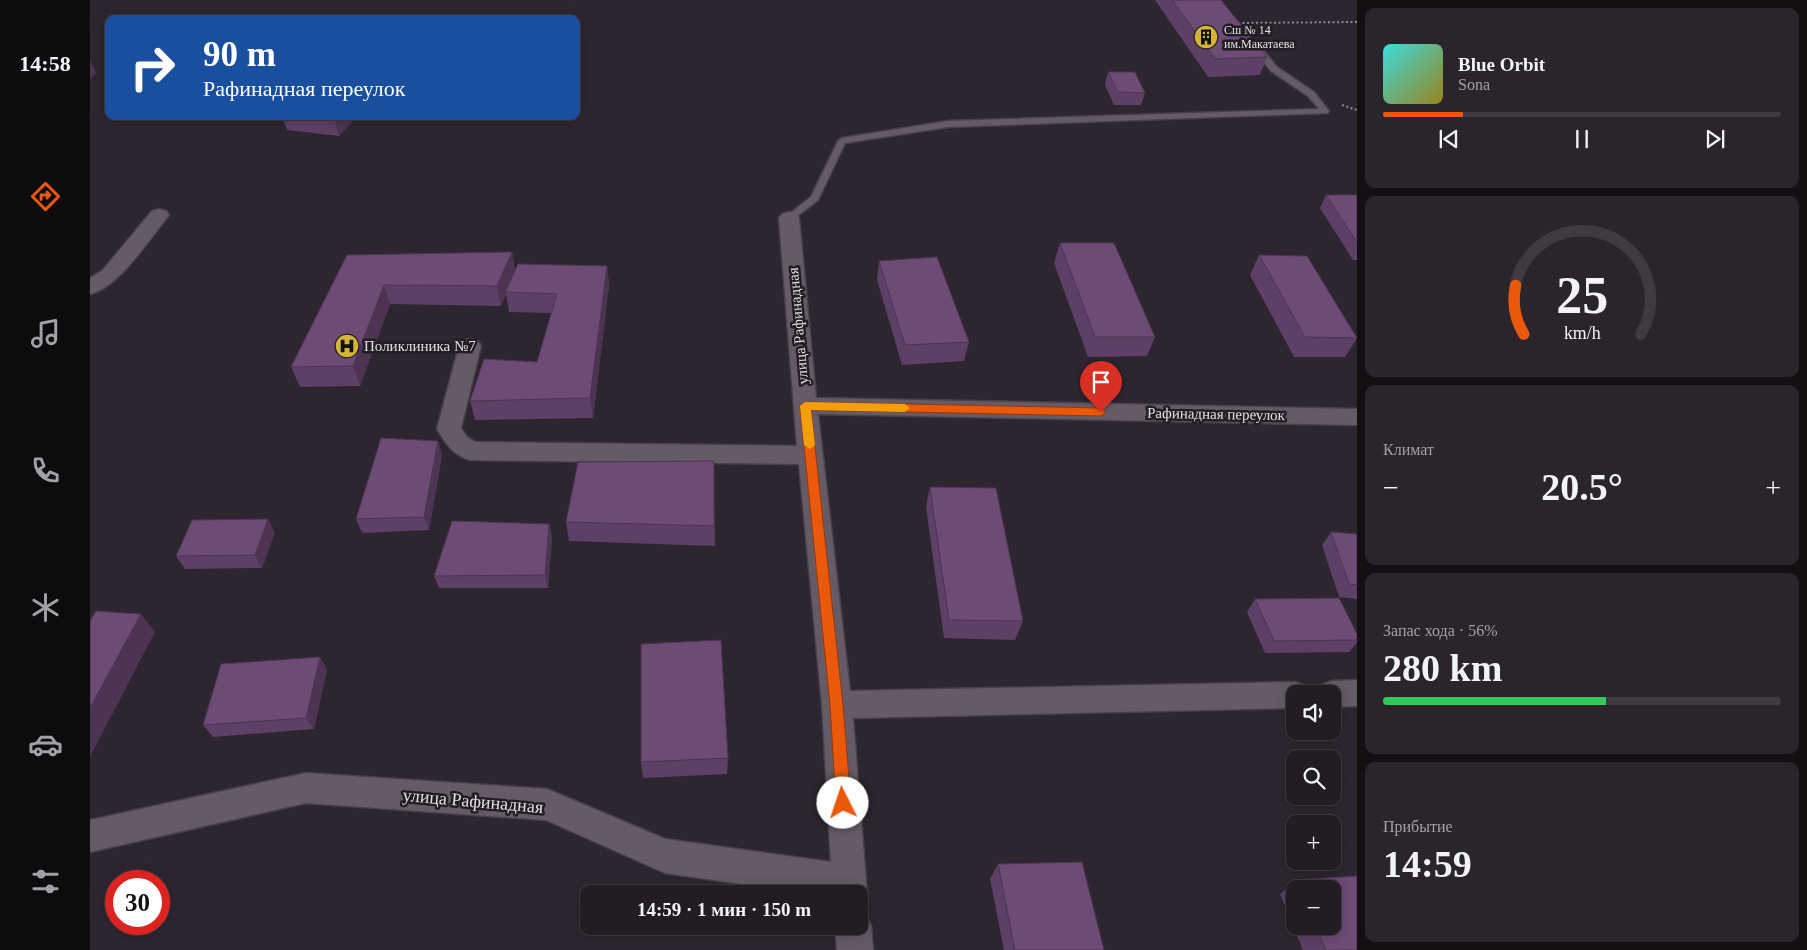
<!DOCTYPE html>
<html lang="ru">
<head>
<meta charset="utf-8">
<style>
  body { margin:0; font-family:"Times New Roman",serif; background:#2a252b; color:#f1f3f6; height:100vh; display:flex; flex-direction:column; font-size:19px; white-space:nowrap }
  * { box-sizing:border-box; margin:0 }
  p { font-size:16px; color:#a2a1a6 }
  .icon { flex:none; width:28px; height:28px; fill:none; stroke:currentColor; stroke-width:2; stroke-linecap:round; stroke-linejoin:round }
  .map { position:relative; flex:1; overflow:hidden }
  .details { display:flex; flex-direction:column; gap:8px; padding:8px; background:#130f13; width:450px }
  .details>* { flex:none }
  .top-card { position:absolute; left:15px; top:15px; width:475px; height:105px; border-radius:10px; box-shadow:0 2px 12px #0003,0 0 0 1px #3f3a41; background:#1a4fa0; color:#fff; overflow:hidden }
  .fabs { position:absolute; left:1196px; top:685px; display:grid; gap:10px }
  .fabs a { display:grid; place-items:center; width:55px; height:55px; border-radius:10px; background:#221c23; box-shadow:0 2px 12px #0003,0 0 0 1px #3f3a41; font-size:25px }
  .speed { position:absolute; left:15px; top:870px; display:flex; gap:10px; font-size:25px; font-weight:700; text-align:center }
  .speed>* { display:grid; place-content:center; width:65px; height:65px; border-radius:50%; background:#221c23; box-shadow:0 2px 12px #0003,0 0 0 1px #3f3a41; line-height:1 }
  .speed .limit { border:8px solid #d22; background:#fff; color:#111 }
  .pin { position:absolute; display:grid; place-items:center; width:42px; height:42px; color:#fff; margin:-51px -21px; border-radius:50% 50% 50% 0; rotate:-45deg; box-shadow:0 0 5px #0007 }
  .pin .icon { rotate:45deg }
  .me { position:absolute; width:55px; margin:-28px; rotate:356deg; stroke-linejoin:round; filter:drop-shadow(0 0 4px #0008) }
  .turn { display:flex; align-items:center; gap:18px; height:105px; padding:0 15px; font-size:22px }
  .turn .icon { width:65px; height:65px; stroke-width:2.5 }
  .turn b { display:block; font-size:35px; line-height:42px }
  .big { font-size:38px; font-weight:600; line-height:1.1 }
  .details .widget { flex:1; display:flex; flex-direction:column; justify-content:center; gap:8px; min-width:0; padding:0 18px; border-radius:10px; background:#2a252b }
  .details .dial { align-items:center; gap:0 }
  .dial svg { height:130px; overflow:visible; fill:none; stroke:#3f3a41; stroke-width:7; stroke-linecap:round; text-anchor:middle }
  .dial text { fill:#f1f3f6; stroke:none }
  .song { display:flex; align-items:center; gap:15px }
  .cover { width:60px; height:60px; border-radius:8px; background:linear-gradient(135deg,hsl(180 70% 55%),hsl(50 70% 35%)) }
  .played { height:5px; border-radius:2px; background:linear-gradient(90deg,#ea580c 20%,#3f3a41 20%) }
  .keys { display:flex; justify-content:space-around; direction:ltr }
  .heat { display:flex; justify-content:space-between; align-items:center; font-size:28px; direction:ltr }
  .charge { height:8px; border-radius:4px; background:linear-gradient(90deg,#34c759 56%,#3f3a41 0) }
  .trip { position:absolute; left:490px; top:885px; width:288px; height:50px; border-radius:10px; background:#221c23; box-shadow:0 2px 12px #0003,0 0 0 1px #3f3a41; font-weight:600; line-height:50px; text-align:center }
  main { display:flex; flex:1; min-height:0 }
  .dock { display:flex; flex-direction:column; width:90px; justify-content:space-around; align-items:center; background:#0e0b0e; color:#a2a1a6 }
  .dock .icon { width:35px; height:35px }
  .dock .active { color:#ea580c }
  .dock b { font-size:22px; color:#f1f3f6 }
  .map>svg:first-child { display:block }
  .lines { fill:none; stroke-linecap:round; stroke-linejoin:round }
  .lane-casing { stroke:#474048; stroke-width:3 }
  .street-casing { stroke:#474048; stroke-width:3 }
  .path { stroke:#908a92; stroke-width:2; stroke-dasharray:2 2.5; stroke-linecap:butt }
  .lane { fill:#645b66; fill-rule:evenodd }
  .street { fill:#645b66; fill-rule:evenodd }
  .wall { fill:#5d4065; fill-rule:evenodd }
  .shaded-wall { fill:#4c3452 }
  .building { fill:#6c4b75; stroke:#4c3452 }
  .route { fill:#ea580c; stroke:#983908 }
  .slow { fill:#f59e0b }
  .labels { text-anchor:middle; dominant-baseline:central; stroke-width:5; stroke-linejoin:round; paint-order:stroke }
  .far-poi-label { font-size:12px; fill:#e4dfe5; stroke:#231c25; text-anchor:start }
  .street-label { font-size:15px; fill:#e4dfe5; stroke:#231c25 }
  .poi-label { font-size:15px; fill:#e4dfe5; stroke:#231c25; text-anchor:start }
  .near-street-label { font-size:18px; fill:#e4dfe5; stroke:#231c25 }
</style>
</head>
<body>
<main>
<nav class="dock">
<b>14:58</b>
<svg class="icon active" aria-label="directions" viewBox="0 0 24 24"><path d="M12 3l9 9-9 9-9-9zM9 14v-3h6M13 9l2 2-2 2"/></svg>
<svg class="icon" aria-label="music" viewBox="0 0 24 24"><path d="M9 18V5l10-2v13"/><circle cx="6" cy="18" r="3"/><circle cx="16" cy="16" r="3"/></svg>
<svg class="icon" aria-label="phone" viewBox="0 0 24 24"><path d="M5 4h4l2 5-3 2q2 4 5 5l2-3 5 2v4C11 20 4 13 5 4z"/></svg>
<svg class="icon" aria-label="climate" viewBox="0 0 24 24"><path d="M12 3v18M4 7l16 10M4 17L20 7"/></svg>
<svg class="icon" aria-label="car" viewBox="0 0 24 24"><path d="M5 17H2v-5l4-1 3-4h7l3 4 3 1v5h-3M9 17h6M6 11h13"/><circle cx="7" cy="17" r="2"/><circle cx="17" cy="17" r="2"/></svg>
<svg class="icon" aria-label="filters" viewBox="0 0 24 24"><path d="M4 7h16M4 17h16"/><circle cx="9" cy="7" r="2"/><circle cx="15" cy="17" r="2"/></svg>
</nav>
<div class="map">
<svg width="1267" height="950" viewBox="0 0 1267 950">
  <rect width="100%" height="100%" fill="#2d252f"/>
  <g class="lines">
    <!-- lane casing -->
    <g class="lane-casing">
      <path id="lane" d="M1163,45H1169L1187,67L1224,92L1239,111L1238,113L858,127L755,143L728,200L702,220H696L694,218L721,197L748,141L752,138L858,121L1229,109L1218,96L1181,71L1163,49Z"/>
    </g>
    <!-- street casing -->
    <g class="street-casing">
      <path id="street" d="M69,209L76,211L79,215L76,219C57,242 29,287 0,294V278L12,271L62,211Z
        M699,212L706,214L709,218L726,398L1267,409V425L728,414L760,691L1205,682L1216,686L1219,694H1205V708L763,718L777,894L772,906L769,908V894H722L575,873L456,820L216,803L0,852V820L216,773L457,789L575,839L741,862L732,705L709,464L380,460C363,455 356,444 347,429L369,346L372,341L380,339L388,341L391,346L371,428L377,437L385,442L707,446L689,218L692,214Z
        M1267,680V706L1242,707V694H1227L1231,685L1242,681Z
        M769,911L775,914L781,926L783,950H747L745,926H769Z"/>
    </g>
    <!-- path -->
    <path class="path" d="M1148,23L1267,22
      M1252,105L1267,110"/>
    <!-- lane -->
    <use href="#lane" class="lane"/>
    <!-- street -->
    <use href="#street" class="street"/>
  </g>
  <!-- wall -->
  <path class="wall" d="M1065,0H1131L1177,57L1170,75L1118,77Z
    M1018,72L1055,93L1051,105H1024L1015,85Z
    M192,116H267L249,136L197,130Z
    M1236,195H1267V260H1263L1230,208Z
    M970,243L1065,337L1057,356L998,357L964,263Z
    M422,252L425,271L517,266L519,285L503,418L385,420L380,401L447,362L461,313L419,312L416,294L411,306L300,304L270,386L210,387L201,367L257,255Z
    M1169,255L1267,338L1255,357H1204L1160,275Z
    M789,261L879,342L874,361L812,365L787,280Z
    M348,441L352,455L339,530L272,533L266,519Z
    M624,461L625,546L479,541L476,522Z
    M840,487L933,621L925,640L854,638L836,507Z
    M459,524L462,537L458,588H349L344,576Z
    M185,532L172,568L95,569L86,556Z
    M1241,532L1267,534V599L1249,597L1232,545Z
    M1165,599L1267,634V643L1259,652L1175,653L1157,612Z
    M237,669L224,729L123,737L113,725Z
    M638,758L637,774L553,778L551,762Z
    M908,864L1014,950H914L900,879Z
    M1267,876V950H1213L1190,894L1206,880ZM1205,889H1242V926H1205Z"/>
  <!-- shaded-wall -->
  <path class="shaded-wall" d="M0,60L6,73L0,79Z
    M244,116H267L249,136L244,117Z
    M422,252L425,272L415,292L416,294L411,306L407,286Z
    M517,266L519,285L503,418L500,398Z
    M294,285L300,304L270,386L263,366Z
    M348,441L352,455L339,530L334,517Z
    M178,519L185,532L172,568L165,555Z
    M459,524L462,537L458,588L455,575Z
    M51,614L65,632L0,757V708Z
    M230,657L237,669L224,729L216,718Z"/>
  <!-- building -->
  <path class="building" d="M1082,0H1131L1177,57L1125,59Z
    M1018,72H1045L1055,93L1028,92Z
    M1236,195H1267V242Z
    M970,243H1024L1065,337H1005Z
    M422,252L407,286L294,285L263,366L201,367L257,255Z
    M1169,255L1217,256L1267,338L1215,337Z
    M847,257L879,342L815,345L789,261Z
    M428,264L517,266L500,398L380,401L394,359L447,362L467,294L415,292Z
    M291,438L348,441L334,517L266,519Z
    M624,461V526L476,522L488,462Z
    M840,487L906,488L933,621L859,620Z
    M178,519L165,555L86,556L102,520Z
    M362,521L459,524L455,575L344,576Z
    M1241,532L1267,534V585L1259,584Z
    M1249,598L1267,634V640L1184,641L1165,599Z
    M6,611L51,614L0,708V621Z
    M631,640L638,758L551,762V644Z
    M230,657L216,718L113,725L131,664Z
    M992,862L1014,950H925L908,864Z
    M1267,876V950H1236L1226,926H1242V889H1210L1206,880Z"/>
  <!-- route -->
  <path class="route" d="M715,402L1011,408L1016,412L1011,416L721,410L753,705L761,803L759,808L753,810L748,808L746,803L740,705L710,406Z"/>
  <!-- slow -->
  <path class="slow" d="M715,402L815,404L820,408L815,412L721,410L725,445L720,449L714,445L710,406Z"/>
  <!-- icons -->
  <defs>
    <g id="building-disc" transform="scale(1.25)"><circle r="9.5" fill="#d5b535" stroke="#231c25"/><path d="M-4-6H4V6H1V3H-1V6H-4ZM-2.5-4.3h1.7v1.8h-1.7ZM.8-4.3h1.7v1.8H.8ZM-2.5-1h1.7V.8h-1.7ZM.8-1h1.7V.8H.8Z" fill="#111"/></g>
    <g id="hospital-disc" transform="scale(1.25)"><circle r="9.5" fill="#d5b535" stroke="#231c25"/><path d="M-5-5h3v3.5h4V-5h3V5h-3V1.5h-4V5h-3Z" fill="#111"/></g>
  </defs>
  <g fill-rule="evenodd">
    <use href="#building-disc" x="1116" y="37"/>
    <use href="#hospital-disc" x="257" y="346"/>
  </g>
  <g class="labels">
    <!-- far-poi labels -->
    <g class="far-poi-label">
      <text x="1134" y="30">Сш № 14<tspan x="1134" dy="14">им.Макатаева</tspan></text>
    </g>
    <!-- street labels -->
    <g class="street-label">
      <text transform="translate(708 326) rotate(-95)">улица Рафинадная</text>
      <text transform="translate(1126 414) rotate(1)">Рафинадная переулок</text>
    </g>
    <!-- poi labels -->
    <g class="poi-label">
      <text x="274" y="346">Поликлиника №7</text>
    </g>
    <!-- near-street labels -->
    <g class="near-street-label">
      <text transform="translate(383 801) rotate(5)">улица Рафинадная</text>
    </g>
  </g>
</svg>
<div class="fabs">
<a><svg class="icon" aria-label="sound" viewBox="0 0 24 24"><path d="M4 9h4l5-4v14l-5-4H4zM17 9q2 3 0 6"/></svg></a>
<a><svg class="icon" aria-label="search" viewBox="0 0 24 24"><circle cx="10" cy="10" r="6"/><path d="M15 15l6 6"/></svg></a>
<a>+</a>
<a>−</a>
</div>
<div class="speed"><div class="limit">30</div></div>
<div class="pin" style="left:1011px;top:412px;background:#d93025"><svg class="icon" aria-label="arrive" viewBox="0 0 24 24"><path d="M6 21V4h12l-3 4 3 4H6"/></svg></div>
<svg class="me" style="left:753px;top:803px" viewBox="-20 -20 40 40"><circle r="19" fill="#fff"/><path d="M0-13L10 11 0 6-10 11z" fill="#ea580c"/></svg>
<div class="trip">14:59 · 1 мин · 150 m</div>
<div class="top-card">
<div class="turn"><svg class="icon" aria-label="right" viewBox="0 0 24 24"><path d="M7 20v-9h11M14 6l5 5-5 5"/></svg><div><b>90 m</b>Рафинадная переулок</div></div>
</div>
</div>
<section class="details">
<div class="widget">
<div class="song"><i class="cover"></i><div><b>Blue Orbit</b><p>Sona</p></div></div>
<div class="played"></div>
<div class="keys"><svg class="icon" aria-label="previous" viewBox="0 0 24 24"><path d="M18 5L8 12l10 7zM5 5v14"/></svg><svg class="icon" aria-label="pause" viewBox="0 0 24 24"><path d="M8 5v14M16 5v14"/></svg><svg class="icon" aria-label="next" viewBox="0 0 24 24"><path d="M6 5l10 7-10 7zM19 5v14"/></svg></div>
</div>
<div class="widget dial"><svg viewBox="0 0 100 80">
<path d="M14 69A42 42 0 1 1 86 69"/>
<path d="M14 69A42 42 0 0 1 9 39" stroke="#ea580c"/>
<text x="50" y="56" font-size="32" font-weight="700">25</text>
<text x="50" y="72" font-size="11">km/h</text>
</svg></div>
<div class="widget"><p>Климат</p>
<div class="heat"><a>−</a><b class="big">20.5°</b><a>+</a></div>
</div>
<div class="widget"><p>Запас хода · 56%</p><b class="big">280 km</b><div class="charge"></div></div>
<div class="widget"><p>Прибытие</p><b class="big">14:59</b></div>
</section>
</main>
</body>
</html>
